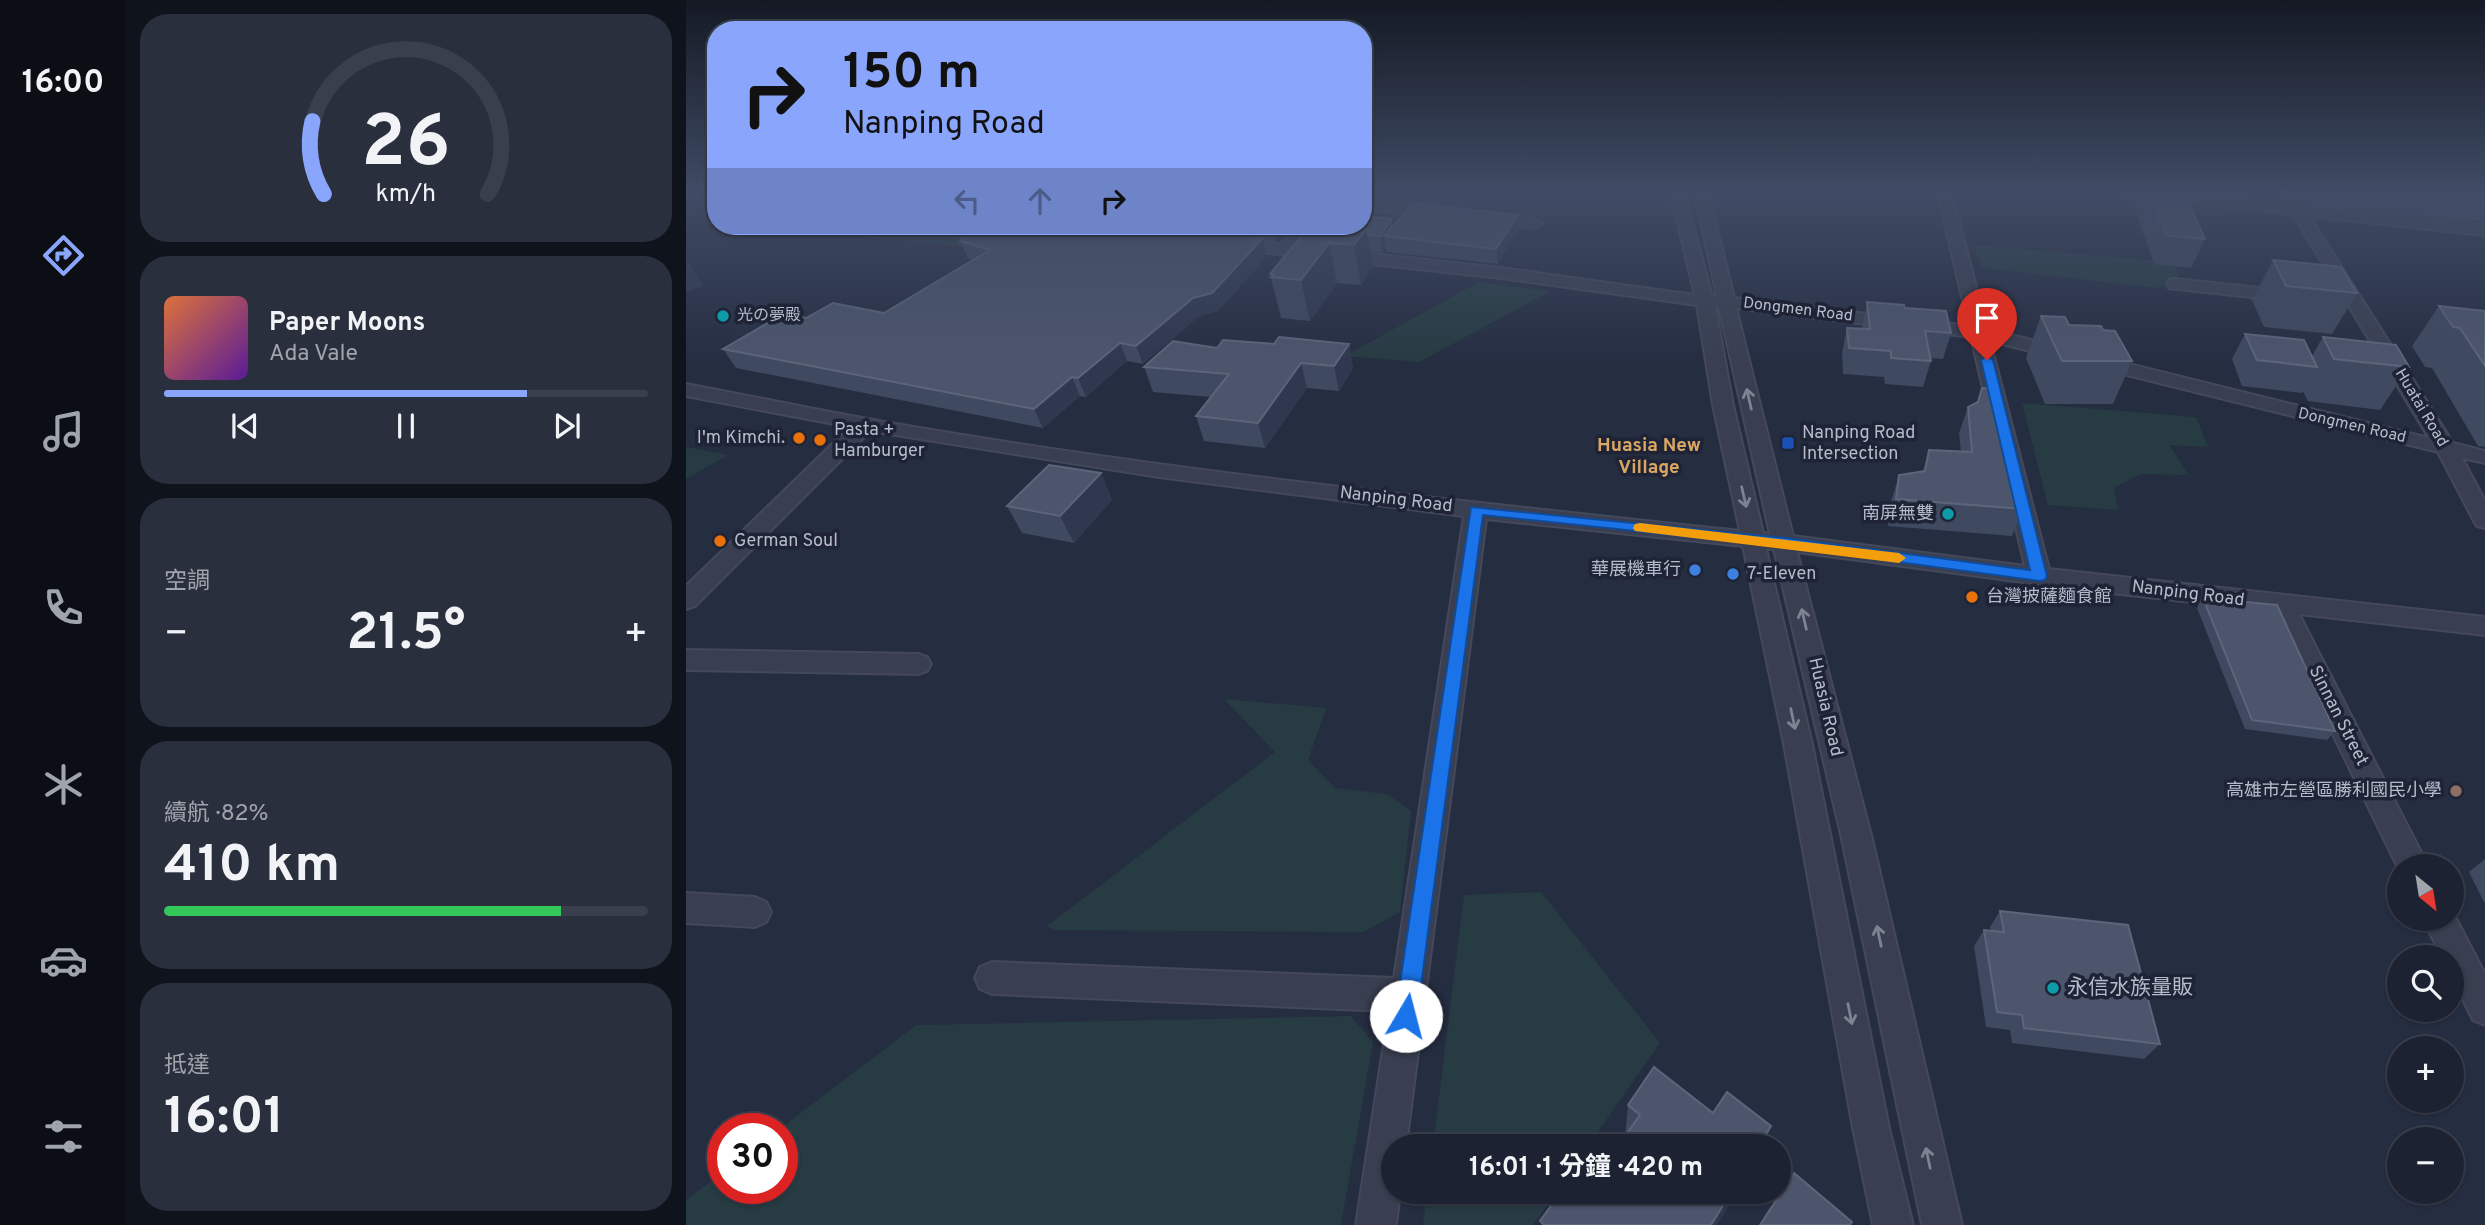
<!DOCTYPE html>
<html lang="zh-TW">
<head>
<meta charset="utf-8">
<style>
  body { margin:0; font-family:Overpass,"Noto Sans TC","Noto Sans JP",sans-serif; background:#292f3d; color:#f1f3f6; height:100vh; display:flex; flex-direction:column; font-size:26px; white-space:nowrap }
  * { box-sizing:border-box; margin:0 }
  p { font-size:23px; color:#a0a4ab }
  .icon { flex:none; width:38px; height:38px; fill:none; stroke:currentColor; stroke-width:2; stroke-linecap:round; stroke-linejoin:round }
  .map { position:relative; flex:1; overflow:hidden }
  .sheet { display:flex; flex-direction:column; gap:14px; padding:14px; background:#0f131b; width:560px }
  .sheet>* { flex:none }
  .hud { position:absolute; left:21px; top:21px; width:665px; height:214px; border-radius:28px; box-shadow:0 2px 5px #0004,0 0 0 2px #3a3f4d; background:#8aa6fc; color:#111; overflow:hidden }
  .needle { width:46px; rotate:150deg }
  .controls { position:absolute; left:1701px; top:854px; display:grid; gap:14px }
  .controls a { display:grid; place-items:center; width:77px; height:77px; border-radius:50%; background:#1c2231; box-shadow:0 2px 5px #0004,0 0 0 2px #3a3f4d; font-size:35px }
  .speed { position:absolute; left:21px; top:1113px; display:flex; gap:14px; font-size:35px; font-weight:700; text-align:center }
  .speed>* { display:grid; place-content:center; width:91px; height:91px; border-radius:50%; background:#1c2231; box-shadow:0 2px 5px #0004,0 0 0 2px #3a3f4d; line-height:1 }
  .speed .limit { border:10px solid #d22; background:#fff; color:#111 }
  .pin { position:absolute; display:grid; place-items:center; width:60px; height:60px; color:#fff; margin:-72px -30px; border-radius:50% 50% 50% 0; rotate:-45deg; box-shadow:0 0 7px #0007 }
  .pin .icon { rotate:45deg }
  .me { position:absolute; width:77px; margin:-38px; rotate:8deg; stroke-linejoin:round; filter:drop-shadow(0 0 5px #0008) }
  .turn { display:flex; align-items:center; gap:24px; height:147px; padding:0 21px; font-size:32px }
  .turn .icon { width:91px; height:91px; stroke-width:2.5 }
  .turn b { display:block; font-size:49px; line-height:60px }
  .lanes { display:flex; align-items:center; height:66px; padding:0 21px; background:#0003; justify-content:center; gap:35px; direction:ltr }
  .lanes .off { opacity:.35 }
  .big { font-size:52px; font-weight:700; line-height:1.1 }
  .sheet .tile { flex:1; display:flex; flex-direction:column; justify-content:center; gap:10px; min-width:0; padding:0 24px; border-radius:28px; background:#292f3d }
  .sheet .dial { align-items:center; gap:0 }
  .dial svg { height:182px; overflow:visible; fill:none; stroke:#3a3f4d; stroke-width:7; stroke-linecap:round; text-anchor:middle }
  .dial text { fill:#f1f3f6; stroke:none }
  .song { display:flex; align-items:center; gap:21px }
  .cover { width:84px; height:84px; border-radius:10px; background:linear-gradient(135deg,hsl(20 70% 55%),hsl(270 70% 35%)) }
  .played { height:7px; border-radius:4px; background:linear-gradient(90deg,#8aa6fc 75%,#3a3f4d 75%) }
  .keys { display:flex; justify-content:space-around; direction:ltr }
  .heat { display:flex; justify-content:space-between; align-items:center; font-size:38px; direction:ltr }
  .charge { height:10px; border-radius:5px; background:linear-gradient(90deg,#34c759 82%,#3a3f4d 0) }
  .trip { position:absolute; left:695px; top:1134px; width:410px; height:70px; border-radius:35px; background:#1c2231; box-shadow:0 2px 5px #0004,0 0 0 2px #3a3f4d; font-weight:700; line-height:70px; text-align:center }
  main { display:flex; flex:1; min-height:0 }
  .dock { display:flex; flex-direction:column; width:126px; justify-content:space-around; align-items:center; background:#0b0e14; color:#a0a4ab }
  .dock .icon { width:49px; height:49px }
  .dock .current { color:#8aa6fc }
  .dock b { font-size:32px; color:#f1f3f6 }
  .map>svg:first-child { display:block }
  .green { fill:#273b42 }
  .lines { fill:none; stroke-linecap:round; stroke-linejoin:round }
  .minor-casing { stroke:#43485a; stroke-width:4 }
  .minor { fill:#393f51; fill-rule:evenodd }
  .wall { fill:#3f495f }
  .shaded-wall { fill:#2f384e }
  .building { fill:#4c556b; stroke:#5c657a; stroke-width:2 }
  .oneway { stroke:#7e8394 }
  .route { fill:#1a73e8; stroke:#114b97; stroke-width:2 }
  .slow { fill:#f59e0b }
  .culture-dot { fill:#0f9aa8; stroke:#1e2436; stroke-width:2.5 }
  .food-dot { fill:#e8710a; stroke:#1e2436; stroke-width:2.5 }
  .transit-dot { fill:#1a4fb4; stroke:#1e2436; stroke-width:2.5 }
  .shop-dot { fill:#3f7fe0; stroke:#1e2436; stroke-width:2.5 }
  .education-dot { fill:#8d6e63; stroke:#1e2436; stroke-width:2.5 }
  .labels { text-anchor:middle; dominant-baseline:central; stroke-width:7; stroke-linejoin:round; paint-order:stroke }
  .far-street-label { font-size:16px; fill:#b6bbcb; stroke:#1e2436 }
  .far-poi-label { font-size:16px; fill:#b6bbcb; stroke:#1e2436; text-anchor:start }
  .poi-label { font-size:18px; fill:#b6bbcb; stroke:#1e2436; text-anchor:start }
  .street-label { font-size:18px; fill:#b6bbcb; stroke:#1e2436 }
  .neighbourhood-label { font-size:19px; font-weight:bold; fill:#d9a763; stroke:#1e2436 }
  .near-poi-label { font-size:21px; fill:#b6bbcb; stroke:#1e2436; text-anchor:start }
</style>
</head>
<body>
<main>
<nav class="dock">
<b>16:00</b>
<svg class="icon current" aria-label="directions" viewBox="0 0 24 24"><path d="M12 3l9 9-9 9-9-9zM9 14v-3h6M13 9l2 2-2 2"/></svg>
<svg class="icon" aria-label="music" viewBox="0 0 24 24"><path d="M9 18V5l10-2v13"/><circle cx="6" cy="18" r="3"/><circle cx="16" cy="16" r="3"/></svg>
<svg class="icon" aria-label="phone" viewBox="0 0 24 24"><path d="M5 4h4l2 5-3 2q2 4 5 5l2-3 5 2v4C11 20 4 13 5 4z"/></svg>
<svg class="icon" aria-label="climate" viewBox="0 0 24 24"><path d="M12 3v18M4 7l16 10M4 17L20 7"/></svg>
<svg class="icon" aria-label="car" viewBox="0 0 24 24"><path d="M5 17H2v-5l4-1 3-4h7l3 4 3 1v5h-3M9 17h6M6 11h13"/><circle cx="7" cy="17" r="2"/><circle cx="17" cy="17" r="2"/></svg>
<svg class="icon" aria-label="filters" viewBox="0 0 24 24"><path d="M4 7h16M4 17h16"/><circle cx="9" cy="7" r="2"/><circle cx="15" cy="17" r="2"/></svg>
</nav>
<section class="sheet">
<div class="tile dial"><svg viewBox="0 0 100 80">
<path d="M14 69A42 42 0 1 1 86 69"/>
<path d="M14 69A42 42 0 0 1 9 37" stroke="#8aa6fc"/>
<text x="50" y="56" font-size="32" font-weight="700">26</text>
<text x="50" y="72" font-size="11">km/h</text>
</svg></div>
<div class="tile">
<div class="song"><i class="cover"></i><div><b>Paper Moons</b><p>Ada Vale</p></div></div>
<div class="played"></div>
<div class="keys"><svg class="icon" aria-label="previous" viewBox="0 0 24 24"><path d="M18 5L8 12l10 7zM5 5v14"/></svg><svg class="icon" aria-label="pause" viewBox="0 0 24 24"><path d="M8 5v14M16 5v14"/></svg><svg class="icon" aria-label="next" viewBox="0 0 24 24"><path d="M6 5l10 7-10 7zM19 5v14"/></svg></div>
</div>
<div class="tile"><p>空調</p>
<div class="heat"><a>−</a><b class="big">21.5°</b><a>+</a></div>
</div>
<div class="tile"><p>續航 · 82%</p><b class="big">410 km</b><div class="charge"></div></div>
<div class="tile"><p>抵達</p><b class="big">16:01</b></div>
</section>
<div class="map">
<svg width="1799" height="1225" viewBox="0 0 1799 1225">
  <rect width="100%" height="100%" fill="#252d41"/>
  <!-- green -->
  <path class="green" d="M191,226H382L337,251L175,237Z
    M1288,245L1489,262L1494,282L1471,288L1296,268Z
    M793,282L865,291L733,362L659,356Z
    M1336,403L1510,417L1522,447L1483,445L1503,475L1454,474L1428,488L1432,510L1362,505Z
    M0,447L42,455L0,479Z
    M538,699L640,708L622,760L649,788L701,794L725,811L714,912L678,932L370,930L361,926L589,752Z
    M855,892L974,1043L902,1146H747L778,895Z
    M665,1016L687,1042L655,1225H0V1200L37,1172V1188H96V1129H94L230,1025Z
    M741,1192H870L847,1225H737Z"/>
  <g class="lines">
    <!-- minor casing -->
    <g class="minor-casing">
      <path id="minor" d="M984,191H998L1026,296H1031L1008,191H1022L1048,298L1283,326L1251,191H1265L1301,329L1743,438L1607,214L1434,195L1427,191H1476L1601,204L1593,191H1607L1617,206L1799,225V235L1623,216L1767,443L1799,451V463L1776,458L1799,501V528L1791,526L1788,521L1752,452L1304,341L1363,569L1799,617V635L1613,614L1742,866H1713V870L1587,611L1381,588L1111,552L1186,839L1276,1225H1236L1156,839L1088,549H1080L1126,744L1203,1128L1227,1225H1187L1167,1128L1098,744L1057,546L800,519L720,1146H707V1192H714L710,1225H670L703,1011L306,994L294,989L289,978L294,967L306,962L708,978L778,516L473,477L184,431L9,606L0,609V586L164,427L0,396V384C70,397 140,412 210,424C490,472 772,501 1054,531L1027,405L1011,305L815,278L547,249L539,244L547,239L595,244L611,226H626L611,246L815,268L1009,295ZM1029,306L1033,307L1084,534L1077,533L1047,405ZM1050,308L1285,337L1339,566L1107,536Z
        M677,201L753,208L761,213L753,218L677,209Z
        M800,213L848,218L856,223L848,228L795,221L792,218Z
        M1489,279L1603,291L1611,296L1603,301L1483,288L1481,284L1483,280Z
        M0,650L232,654L241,657L245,664L241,671L232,674L0,670Z
        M0,893L69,897L80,902L85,912L80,922L69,927L0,923Z
        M1766,911L1799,974V1025L1787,1020L1766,977V957H1756L1737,919H1766Z"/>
    </g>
    <!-- minor -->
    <use href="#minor" class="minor"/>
  </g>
  <!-- wall -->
  <path class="wall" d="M1454,191H1498L1519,239L1505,268L1468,264L1448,206Z
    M1611,191H1799V222L1620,204Z
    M346,226H601L589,242L578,240L581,256L532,311L513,316L457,364L441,361L400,397L394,396L357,428L50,368L37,349L120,318L198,313L287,260L282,258L274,241L325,236Z
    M707,226L833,230L812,264L700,252V248L697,253L685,251L687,267L675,285L651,283L624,321L595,318L584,274L668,227Z
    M1587,260L1671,293L1646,334L1578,327L1566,300Z
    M1181,302L1219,308L1265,333L1257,359L1244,358L1245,361L1237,387L1199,384L1198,377L1157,374L1156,353L1161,328L1176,329Z
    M1753,306L1799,311V447L1792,446L1746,368L1739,367L1726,346Z
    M1355,316L1383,325L1417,330L1446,361L1427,404H1359L1340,358Z
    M1559,334L1626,356L1637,337L1723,367L1694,410L1622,401L1617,391L1616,393L1556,386L1546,359Z
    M588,344H663L667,368L653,391L621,388L579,448L518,441L510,416L525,397L467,392L458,367L531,348Z
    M1282,407L1317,445L1337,509L1326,536L1202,526L1205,502L1213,475L1237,471L1243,450L1275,452L1273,433Z
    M415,473L426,500L388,543L336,533L321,506Z
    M1517,598L1649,731L1641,740L1559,729L1511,608Z
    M1799,859V904L1783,872Z
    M1314,911L1474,1044L1458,1059L1326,1043L1324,1030L1300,1027L1288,946L1298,930L1305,931L1304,927Z
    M942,1105L1027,1113L939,1136Z"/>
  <!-- shaded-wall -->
  <path class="shaded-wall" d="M832,215L833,230L812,264L810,249Z
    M706,219L708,236H698L700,248L697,253L694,236Z
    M585,226H601L589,242Z
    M681,228L687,267L675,285L668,245Z
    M577,238L581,256L532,311L513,316L457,364L450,346Z
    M643,243L651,283L624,321L615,280Z
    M0,259L18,286L0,292Z
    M434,343L441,361L400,397L392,378Z
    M663,344L667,368L653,391L648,366Z
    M615,363L621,388L579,448L572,423Z
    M386,377L394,396L357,428L348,409Z
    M415,473L426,500L388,543L374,516Z
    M1085,1126L1077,1146H1073Z
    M1045,1192H1051L1031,1225H1025Z"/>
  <!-- building -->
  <path class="building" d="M1464,191H1498L1519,239L1480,235Z
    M1665,191H1799V205Z
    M727,203L832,215L810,249L698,236Z
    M678,216L706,219L694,236L682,235L681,228L668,227L669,226H677Z
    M346,226H465L577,238L526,293L507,298L450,346L434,343L392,378L386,377L348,409L37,349L97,314L120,318L147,303L198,313L304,250L274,241L277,230L325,236Z
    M624,226H653L681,228L668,245L643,243L615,280L585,277L588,275L584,274Z
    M1587,260L1655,267L1671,293L1600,286Z
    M1181,302L1218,305L1219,308L1260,311L1265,333L1239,331L1245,361L1205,358V351L1163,348L1161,328L1184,329Z
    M1753,306L1799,311V366L1774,328L1767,327Z
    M1355,316L1379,317L1383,325L1415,326L1417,330L1429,331L1446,361H1376Z
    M1559,334L1618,340L1631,367L1571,360Z
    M593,337L663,344L648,366L615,363L572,423L510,416L543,374L458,367L487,341L531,348L537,340L588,344Z
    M1637,337L1710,345L1723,367L1648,359Z
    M1296,388L1310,389L1316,415L1317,445L1337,509L1210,499L1213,475L1239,471L1243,450L1286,452L1282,407L1292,402Z
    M363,465L415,473L374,516L321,506Z
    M1517,598L1591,605L1649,731L1566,720Z
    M1314,911L1442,925L1474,1044L1338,1028L1336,1015L1311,1012L1298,930L1318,932Z
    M968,1067L1027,1113L1041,1092L1085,1126L1073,1146H932L954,1115L942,1105Z
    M1108,1173L1166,1222L1164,1225H1074Z
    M875,1192H894L899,1194L900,1192H1045L1025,1225H858L854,1221Z"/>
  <!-- one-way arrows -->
  <defs><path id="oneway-shaft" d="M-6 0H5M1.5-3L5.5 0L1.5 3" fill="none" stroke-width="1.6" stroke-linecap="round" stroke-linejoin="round" transform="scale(1.75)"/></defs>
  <g class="oneway">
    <use href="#oneway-shaft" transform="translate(1063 399) rotate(-103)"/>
    <use href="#oneway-shaft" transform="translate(1058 497) rotate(77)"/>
    <use href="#oneway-shaft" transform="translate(1118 619) rotate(-103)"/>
    <use href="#oneway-shaft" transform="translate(1107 719) rotate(78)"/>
    <use href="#oneway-shaft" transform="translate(1193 936) rotate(-102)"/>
    <use href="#oneway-shaft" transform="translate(1164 1014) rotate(79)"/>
    <use href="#oneway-shaft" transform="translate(1242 1158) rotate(-102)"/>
  </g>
  <!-- sky -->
  <linearGradient id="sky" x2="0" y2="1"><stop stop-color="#141924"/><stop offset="0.53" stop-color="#404c65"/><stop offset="1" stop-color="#404c65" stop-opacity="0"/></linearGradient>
  <rect width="1799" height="363" fill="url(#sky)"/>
  <!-- route -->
  <path class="route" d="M1301,356L1307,360L1361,576L1359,580L1353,581L1100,547L797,515L731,1016L728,1024L720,1027L712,1024L709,1016L785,507L1100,538L1344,570L1295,360Z"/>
  <!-- slow -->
  <path class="slow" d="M954,523L1213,553L1220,558L1213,563L949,531L947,528L949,524Z"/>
  <!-- markers -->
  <g class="culture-dot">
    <circle cx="37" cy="316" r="7"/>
    <circle cx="1262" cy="514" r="7"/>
    <circle cx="1367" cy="988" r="7"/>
  </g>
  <g class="food-dot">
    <circle cx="113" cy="438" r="7"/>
    <circle cx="134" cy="440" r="7"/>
    <circle cx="34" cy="541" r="7"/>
    <circle cx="1286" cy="597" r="7"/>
  </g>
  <rect class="transit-dot" x="1095" y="436" width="14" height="14" rx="3.5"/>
  <g class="shop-dot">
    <circle cx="1009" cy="570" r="7"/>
    <circle cx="1047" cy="574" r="7"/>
  </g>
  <circle class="education-dot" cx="1770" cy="791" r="7"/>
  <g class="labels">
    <!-- far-street labels -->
    <g class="far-street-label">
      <text transform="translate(1112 310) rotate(7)">Dongmen Road</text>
      <text transform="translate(1735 408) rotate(59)">Huatai Road</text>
      <text transform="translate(1666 426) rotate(13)">Dongmen Road</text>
    </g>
    <!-- far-poi labels -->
    <g class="far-poi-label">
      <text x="51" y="316">光の夢殿</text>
    </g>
    <!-- poi labels -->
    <g class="poi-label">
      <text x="148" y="430">Pasta +<tspan x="148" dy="21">Hamburger</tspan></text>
      <text x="1116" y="433">Nanping Road<tspan x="1116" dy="21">Intersection</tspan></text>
      <text x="99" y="438" text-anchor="end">I'm Kimchi.</text>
      <text x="1248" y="514" text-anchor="end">南屏無雙</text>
      <text x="48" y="541">German Soul</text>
      <text x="995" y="570" text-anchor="end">華展機車行</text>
      <text x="1061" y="574">7-Eleven</text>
      <text x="1300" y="597">台灣披薩麵食館</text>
      <text x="1756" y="791" text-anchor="end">高雄市左營區勝利國民小學</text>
    </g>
    <!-- street labels -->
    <g class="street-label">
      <text transform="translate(710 500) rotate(7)">Nanping Road</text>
      <text transform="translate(1502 594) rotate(7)">Nanping Road</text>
      <text transform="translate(1139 707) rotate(77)">Huasia Road</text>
      <text transform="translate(1652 716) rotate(63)">Sinnan Street</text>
    </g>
    <!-- neighbourhood labels -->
    <g class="neighbourhood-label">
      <text x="963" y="446">Huasia New<tspan x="963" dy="22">Village</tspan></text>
    </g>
    <!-- near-poi labels -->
    <g class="near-poi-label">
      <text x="1381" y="988">永信水族量販</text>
    </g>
  </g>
</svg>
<div class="controls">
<a><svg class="needle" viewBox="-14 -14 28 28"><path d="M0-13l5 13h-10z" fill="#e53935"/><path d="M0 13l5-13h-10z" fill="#a0a4ab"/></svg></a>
<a><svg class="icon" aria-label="search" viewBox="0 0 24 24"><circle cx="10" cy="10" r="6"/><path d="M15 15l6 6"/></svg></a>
<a>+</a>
<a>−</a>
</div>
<div class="speed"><div class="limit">30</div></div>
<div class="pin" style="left:1301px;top:360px;background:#d93025"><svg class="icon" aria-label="arrive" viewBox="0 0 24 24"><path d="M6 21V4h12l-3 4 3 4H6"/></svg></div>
<svg class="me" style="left:720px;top:1016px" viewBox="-20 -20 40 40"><circle r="19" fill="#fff"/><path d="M0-13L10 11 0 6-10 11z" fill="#1a73e8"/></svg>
<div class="trip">16:01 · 1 分鐘 · 420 m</div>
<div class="hud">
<div class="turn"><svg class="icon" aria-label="right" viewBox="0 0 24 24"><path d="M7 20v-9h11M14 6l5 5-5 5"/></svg><div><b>150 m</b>Nanping Road</div></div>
<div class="lanes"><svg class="icon off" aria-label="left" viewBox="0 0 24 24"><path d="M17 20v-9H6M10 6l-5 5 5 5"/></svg><svg class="icon off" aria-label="ahead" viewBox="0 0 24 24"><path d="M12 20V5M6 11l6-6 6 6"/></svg><svg class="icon" aria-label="right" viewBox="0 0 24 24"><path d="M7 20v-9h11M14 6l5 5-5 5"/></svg></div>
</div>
</div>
</main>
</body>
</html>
